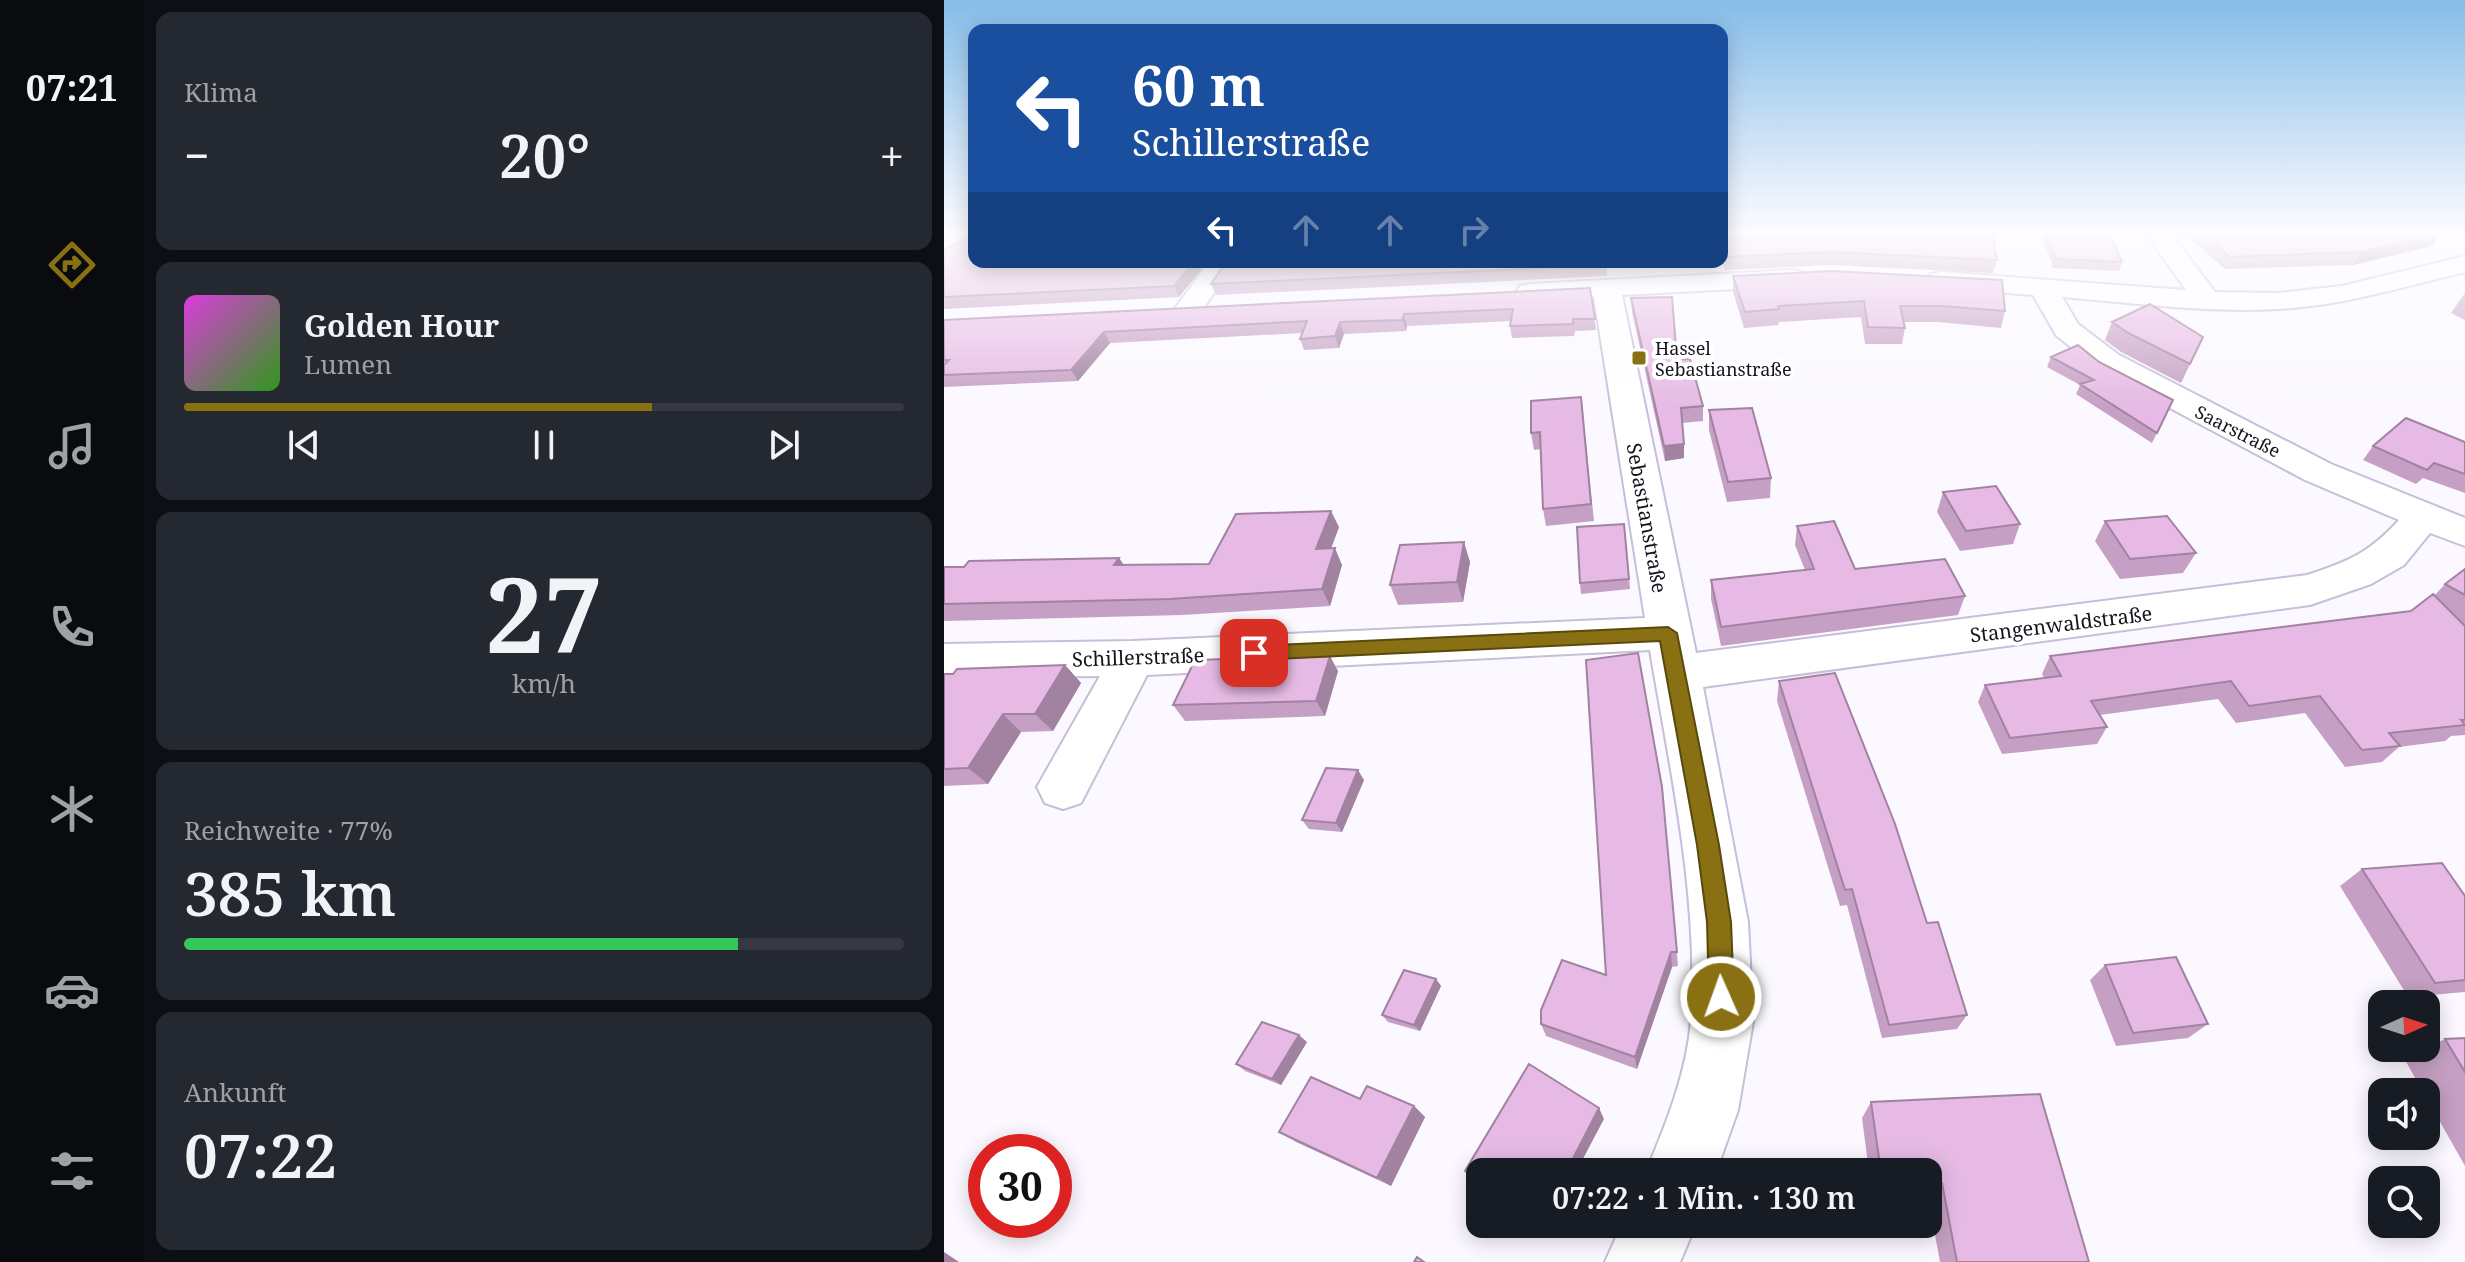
<!DOCTYPE html>
<html lang="de">
<head>
<meta charset="utf-8">
<style>
  body { margin:0; font-family:"Noto Serif",serif; background:#242831; color:#f1f3f6; height:100vh; display:flex; flex-direction:column; font-size:30px; white-space:nowrap }
  * { box-sizing:border-box; margin:0 }
  p { font-size:26px; color:#9ea1a6 }
  .icon { flex:none; width:44px; height:44px; fill:none; stroke:currentColor; stroke-width:2; stroke-linecap:round; stroke-linejoin:round }
  .map { position:relative; flex:1; overflow:hidden }
  .details { display:flex; flex-direction:column; gap:12px; padding:12px; background:#0d0f14; width:800px }
  .details>* { flex:none }
  .top-card { position:absolute; left:24px; top:24px; width:760px; height:244px; border-radius:16px; box-shadow:0 4px 20px #0003; background:#1a4fa0; color:#fff; overflow:hidden }
  .needle { width:52px; rotate:87deg }
  .controls { position:absolute; left:1424px; top:990px; display:grid; gap:16px }
  .controls a { display:grid; place-items:center; width:72px; height:72px; border-radius:16px; background:#171b24; box-shadow:0 4px 20px #0003; font-size:40px }
  .speed { position:absolute; left:24px; top:1134px; display:flex; gap:16px; font-size:40px; font-weight:700; text-align:center }
  .speed>* { display:grid; place-content:center; width:104px; height:104px; border-radius:50%; background:#171b24; box-shadow:0 4px 20px #0003; line-height:1 }
  .speed .limit { border:12px solid #d22; background:#fff; color:#111 }
  .pin { position:absolute; display:grid; place-items:center; width:68px; height:68px; color:#fff; margin:-34px; border-radius:16px; box-shadow:0 4px 12px #0006 }
  .me { position:absolute; width:88px; margin:-44px; rotate:358deg; stroke-linejoin:round; filter:drop-shadow(0 0 6px #0008) }
  .turn { display:flex; align-items:center; gap:28px; height:168px; padding:0 32px; font-size:36px }
  .turn .icon { width:104px; height:104px; stroke-width:2.5 }
  .turn b { display:block; font-size:56px; line-height:68px }
  .lanes { display:flex; align-items:center; height:76px; padding:0 32px; background:#0003; justify-content:center; gap:40px; direction:ltr }
  .lanes .off { opacity:.35 }
  .big { font-size:60px; font-weight:600; line-height:1.1 }
  .details .widget { flex:1; display:flex; flex-direction:column; justify-content:center; gap:12px; min-width:0; padding:0 28px; border-radius:16px; background:#242831 }
  .details .dial { align-items:center; gap:0 }
  .dial b { font-size:104px; line-height:1 }
  .song { display:flex; align-items:center; gap:24px }
  .cover { width:96px; height:96px; border-radius:12px; background:linear-gradient(135deg,hsl(300 70% 55%),hsl(110 70% 35%)) }
  .played { height:8px; border-radius:4px; background:linear-gradient(90deg,#897113 65%,#363941 65%) }
  .keys { display:flex; justify-content:space-around; direction:ltr }
  .heat { display:flex; justify-content:space-between; align-items:center; font-size:44px; direction:ltr }
  .charge { height:12px; border-radius:6px; background:linear-gradient(90deg,#34c759 77%,#363941 0) }
  .trip { position:absolute; left:522px; top:1158px; width:476px; height:80px; border-radius:16px; background:#171b24; box-shadow:0 4px 20px #0003; font-weight:600; line-height:80px; text-align:center }
  main { display:flex; flex:1; min-height:0 }
  .menu { display:flex; flex-direction:column; width:144px; justify-content:space-around; align-items:center; background:#090b0e; color:#9ea1a6 }
  .menu .icon { width:56px; height:56px }
  .menu .selected { color:#897113 }
  .menu b { font-size:36px; color:#f1f3f6 }
  .map>svg:first-child { display:block }
  .lines { fill:none; stroke-linecap:round; stroke-linejoin:round }
  .minor-casing { stroke:#c5bfd9; stroke-width:4 }
  .minor { fill:#fff; fill-rule:evenodd }
  .wall { fill:#c6a0c4 }
  .shaded-wall { fill:#a182a0 }
  .building { fill:#e6bae4; stroke:#a182a0; stroke-width:2 }
  .route { fill:#897113; stroke:#59490c; stroke-width:2 }
  .poi-dot { fill:#897113; stroke:#fff; stroke-width:3 }
  .labels { text-anchor:middle; dominant-baseline:central; stroke-width:8; stroke-linejoin:round; paint-order:stroke }
  .far-poi-label { font-size:18px; fill:#15131c; stroke:#fff; text-anchor:start }
  .far-street-label { font-size:18px; fill:#15131c; stroke:#fff }
  .street-label { font-size:20px; fill:#15131c; stroke:#fff }
</style>
</head>
<body>
<main>
<nav class="menu">
<b>07:21</b>
<svg class="icon selected" aria-label="directions" viewBox="0 0 24 24"><path d="M12 3l9 9-9 9-9-9zM9 14v-3h6M13 9l2 2-2 2"/></svg>
<svg class="icon" aria-label="music" viewBox="0 0 24 24"><path d="M9 18V5l10-2v13"/><circle cx="6" cy="18" r="3"/><circle cx="16" cy="16" r="3"/></svg>
<svg class="icon" aria-label="phone" viewBox="0 0 24 24"><path d="M5 4h4l2 5-3 2q2 4 5 5l2-3 5 2v4C11 20 4 13 5 4z"/></svg>
<svg class="icon" aria-label="climate" viewBox="0 0 24 24"><path d="M12 3v18M4 7l16 10M4 17L20 7"/></svg>
<svg class="icon" aria-label="car" viewBox="0 0 24 24"><path d="M5 17H2v-5l4-1 3-4h7l3 4 3 1v5h-3M9 17h6M6 11h13"/><circle cx="7" cy="17" r="2"/><circle cx="17" cy="17" r="2"/></svg>
<svg class="icon" aria-label="filters" viewBox="0 0 24 24"><path d="M4 7h16M4 17h16"/><circle cx="9" cy="7" r="2"/><circle cx="15" cy="17" r="2"/></svg>
</nav>
<section class="details">
<div class="widget"><p>Klima</p>
<div class="heat"><a>−</a><b class="big">20°</b><a>+</a></div>
</div>
<div class="widget">
<div class="song"><i class="cover"></i><div><b>Golden Hour</b><p>Lumen</p></div></div>
<div class="played"></div>
<div class="keys"><svg class="icon" aria-label="previous" viewBox="0 0 24 24"><path d="M18 5L8 12l10 7zM5 5v14"/></svg><svg class="icon" aria-label="pause" viewBox="0 0 24 24"><path d="M8 5v14M16 5v14"/></svg><svg class="icon" aria-label="next" viewBox="0 0 24 24"><path d="M6 5l10 7-10 7zM19 5v14"/></svg></div>
</div>
<div class="widget dial"><b>27</b><p>km/h</p></div>
<div class="widget"><p>Reichweite · 77%</p><b class="big">385 km</b><div class="charge"></div></div>
<div class="widget"><p>Ankunft</p><b class="big">07:22</b></div>
</section>
<div class="map">
<svg width="1521" height="1262" viewBox="0 0 1521 1262">
  <rect width="100%" height="100%" fill="#fbf9ff"/>
  <g class="lines">
    <!-- minor casing -->
    <g class="minor-casing">
      <path id="minor" d="M1200,231H1225L1271,292L1333,293L1398,286L1521,256V272C1459,287 1398,306 1334,309C1262,313 1189,303 1118,297L1134,324L1175,355L1387,464L1521,518V546L1486,533L1460,565L1427,584L1366,605L759,687L804,922L809,1022L794,1110L772,1172H702C722,1124 743,1072 747,1020C755,897 726,770 706,650L203,675L137,803L119,809L101,803L93,787L156,676L0,678V644L189,641L701,618L650,297L586,300L576,298L572,292L576,286L586,284L848,270L858,272L862,278L858,284L848,286L678,295L752,653L1363,575C1405,561 1425,553 1455,520L1361,480L1153,369L1112,335L1089,295L997,288L987,286L983,280L987,274L997,272L1242,290Z
        M265,262H291L254,316L244,319L234,316L230,310Z
        M678,1224H752L736,1262H661Z"/>
    </g>
    <!-- minor -->
    <use href="#minor" class="minor"/>
  </g>
  <!-- wall -->
  <path class="wall" d="M778,231L1053,260L1049,273L886,265L781,270L778,261Z
    M1096,231H1164L1178,262L1175,271L1109,268Z
    M1229,231H1489V246L1409,265L1281,269L1246,238L1231,233Z
    M1509,231H1521V236Z
    M0,250L263,262L235,297L0,309Z
    M662,262L663,276L272,295L267,284Z
    M789,276L1061,311L1057,328L994,322H960L961,328L958,344H921L917,317L835,322L834,325L800,328L789,292Z
    M646,288L652,330L631,331L630,336L568,338L566,326L567,321L463,326L462,331L400,334L395,348L360,350L356,339L358,333L166,343L134,381L0,387V320Z
    M1521,293V320L1507,313Z
    M687,298L733,360L759,406V421L738,423L740,458L721,461L688,312Z
    M1168,322L1259,337L1237,383L1177,352L1161,340Z
    M1107,357L1155,362L1229,400L1208,443L1132,394L1136,385L1103,367Z
    M765,410L827,478L826,498L783,502L765,430Z
    M639,414L650,521L602,526L599,509L597,449L590,450L587,433Z
    M1521,442V493L1479,478L1472,484L1419,460L1429,446Z
    M999,492L1076,524L1069,544L1016,551L993,512Z
    M1161,521L1252,553L1239,573L1176,579L1151,541Z
    M680,524L686,589L637,594L636,583Z
    M853,526L911,569L1021,596L1014,615L777,646L767,599V580L861,570L851,545Z
    M395,527L387,549L398,565L386,606L238,615L0,621V567L265,564Z
    M526,562L519,602L454,605L446,585Z
    M1521,569V735L1507,736L1501,741L1455,747L1438,762L1401,767L1361,713L1292,723L1274,699L1156,715L1163,727L1153,744L1058,754L1034,702L1041,685L1100,678L1098,674L1106,656L1467,611L1490,596L1501,584Z
    M121,665L137,683L109,731L77,732L44,784L0,786V674Z
    M394,671L381,716L241,721L229,705Z
    M835,681L983,923L1023,1015L1013,1029L938,1038L903,905L896,906L833,701Z
    M420,780L398,832L365,829L358,820Z
    M718,787L734,966L728,967L693,1069L602,1036L597,1024L662,975Z
    M1418,869L1521,896V992L1464,997L1396,886Z
    M1161,965L1264,1024L1244,1038L1172,1046L1146,980Z
    M492,979L497,986L476,1031L444,1022L438,1015Z
    M1521,1038V1166L1482,1097V1092H1479L1460,1058L1501,1039Z
    M363,1042L337,1085L301,1071L292,1064Z
    M927,1102L1145,1262H996L984,1197V1172H925L918,1118Z
    M470,1106L481,1117L447,1186L352,1142L335,1132Z"/>
  <!-- shaded-wall -->
  <path class="shaded-wall" d="M1496,234L1489,246L1409,265L1417,252Z
    M249,262H263L235,297L230,286Z
    M460,314L463,326L462,331L458,320Z
    M396,322L400,334L395,348L391,336Z
    M160,332L166,343L134,381L127,370Z
    M740,444V458L721,461L720,446Z
    M387,511L395,527L380,566L372,549Z
    M520,542L526,562L519,602L513,582Z
    M391,548L398,565L386,606L378,589Z
    M175,558L187,575L170,565Z
    M386,656L394,671L381,716L372,701Z
    M121,665L137,683L109,731L91,714Z
    M59,714L77,732L44,784L24,768Z
    M414,770L420,780L398,832L392,823Z
    M727,952L728,967L693,1069L691,1057Z
    M492,979L497,986L476,1031L470,1025Z
    M355,1035L363,1042L337,1085L328,1079Z
    M470,1106L481,1117L447,1186L433,1178Z
    M655,1108L660,1119L632,1172H622Z
    M0,1252L15,1262H0Z"/>
  <!-- building -->
  <path class="building" d="M778,231H1048L1053,260L888,252L781,257L778,247Z
    M1102,231H1164L1178,262L1112,259Z
    M1257,231H1489L1496,234L1417,252L1286,257Z
    M30,233V262H249L230,286L0,297V250Z
    M282,262H662V265L267,284Z
    M888,271L1058,280L1061,311L998,306H956L961,328L924,327L920,301L834,306L835,309L801,312L789,276Z
    M646,288L651,319H629V324L566,326L569,309L460,314L458,320L396,322L391,336L356,339L363,321L160,332L127,370L0,375V365L5,360H0V320Z
    M728,297L733,360L746,359L759,406L737,408L740,444L720,446L687,298Z
    M1206,304L1259,337L1246,364L1184,333L1168,322Z
    M1134,345L1155,362L1229,400L1213,433L1136,384L1150,380L1107,357Z
    M637,397L647,504L599,509L596,432L587,433V401Z
    M808,408L827,478L784,482L765,410Z
    M1462,418L1521,442V474L1490,463L1483,470L1429,446Z
    M1052,486L1076,524L1022,531L999,492Z
    M387,511L372,549L391,548L378,589L226,599L0,604V567H20L25,561L175,558L170,565L265,564L292,514Z
    M1223,516L1252,553L1186,559L1161,521Z
    M890,521L911,569L1001,559L1021,596L777,627L767,580L870,569L853,526Z
    M680,524L685,579L636,583L633,527Z
    M520,542L513,582L446,585L456,545Z
    M1521,569V595L1501,584Z
    M1489,594L1521,626V720H1517L1521,725L1445,733L1456,746L1418,750L1376,696L1305,706L1287,681L1147,701L1163,727L1066,738L1041,685L1117,676L1106,656L1467,611Z
    M694,653L718,787L733,952H727L691,1057L597,1024V1010L618,960L662,975L642,660Z
    M386,656L372,701L229,705L251,660Z
    M121,665L91,714H59L24,768L0,769V674H9L13,669Z
    M891,673L951,824L983,923L994,922L1023,1015L945,1025L908,889L901,890L835,681Z
    M382,768L414,770L392,823L358,820Z
    M1498,863L1521,896V980L1491,983L1418,869Z
    M1232,957L1264,1024L1189,1033L1161,965Z
    M460,970L492,979L470,1025L438,1015Z
    M318,1022L355,1035L328,1079L292,1064Z
    M1521,1038V1072L1501,1039Z
    M585,1064L655,1108L622,1172H536V1181L521,1171Z
    M367,1077L416,1099L423,1086L470,1106L433,1178L335,1132Z
    M1096,1094L1145,1262H1013L998,1183L984,1184V1172H937L927,1102Z
    M473,1257L480,1262H470Z"/>
  <!-- sky -->
  <linearGradient id="sky" x2="0" y2="1"><stop stop-color="#85bce9"/><stop offset="0.57" stop-color="#fdfcff"/><stop offset="1" stop-color="#fdfcff" stop-opacity="0"/></linearGradient>
  <rect width="1521" height="408" fill="url(#sky)"/>
  <!-- route -->
  <path class="route" d="M724,627L733,633L775,845L787,922L790,997L786,1006L777,1010L768,1006L765,997L763,922L753,845L716,641L310,660L301,653L310,646Z"/>
  <!-- markers -->
  <rect class="poi-dot" x="687" y="350" width="16" height="16" rx="4"/>
  <g class="labels">
    <!-- far-poi labels -->
    <g class="far-poi-label">
      <text x="711" y="348">Hassel<tspan x="711" dy="21">Sebastianstraße</tspan></text>
    </g>
    <!-- far-street labels -->
    <g class="far-street-label">
      <text transform="translate(1294 431) rotate(27)">Saarstraße</text>
    </g>
    <!-- street labels -->
    <g class="street-label">
      <text transform="translate(703 518) rotate(80)">Sebastianstraße</text>
      <text transform="translate(1117 624) rotate(-7)">Stangenwaldstraße</text>
      <text transform="translate(194 657) rotate(-2)">Schillerstraße</text>
    </g>
  </g>
</svg>
<div class="controls">
<a><svg class="needle" viewBox="-14 -14 28 28"><path d="M0-13l5 13h-10z" fill="#e53935"/><path d="M0 13l5-13h-10z" fill="#9ea1a6"/></svg></a>
<a><svg class="icon" aria-label="sound" viewBox="0 0 24 24"><path d="M4 9h4l5-4v14l-5-4H4zM17 9q2 3 0 6"/></svg></a>
<a><svg class="icon" aria-label="search" viewBox="0 0 24 24"><circle cx="10" cy="10" r="6"/><path d="M15 15l6 6"/></svg></a>
</div>
<div class="speed"><div class="limit">30</div></div>
<div class="pin" style="left:310px;top:653px;background:#d93025"><svg class="icon" aria-label="arrive" viewBox="0 0 24 24"><path d="M6 21V4h12l-3 4 3 4H6"/></svg></div>
<svg class="me" style="left:777px;top:997px" viewBox="-20 -20 40 40"><circle r="17" fill="#897113" stroke="#fff" stroke-width="3"/><path d="M0-11L8 9 0 5-8 9z" fill="#fff"/></svg>
<div class="trip">07:22 · 1 Min. · 130 m</div>
<div class="top-card">
<div class="turn"><svg class="icon" aria-label="left" viewBox="0 0 24 24"><path d="M17 20v-9H6M10 6l-5 5 5 5"/></svg><div><b>60 m</b>Schillerstraße</div></div>
<div class="lanes"><svg class="icon" aria-label="left" viewBox="0 0 24 24"><path d="M17 20v-9H6M10 6l-5 5 5 5"/></svg><svg class="icon off" aria-label="ahead" viewBox="0 0 24 24"><path d="M12 20V5M6 11l6-6 6 6"/></svg><svg class="icon off" aria-label="ahead" viewBox="0 0 24 24"><path d="M12 20V5M6 11l6-6 6 6"/></svg><svg class="icon off" aria-label="right" viewBox="0 0 24 24"><path d="M7 20v-9h11M14 6l5 5-5 5"/></svg></div>
</div>
</div>
</main>
</body>
</html>
